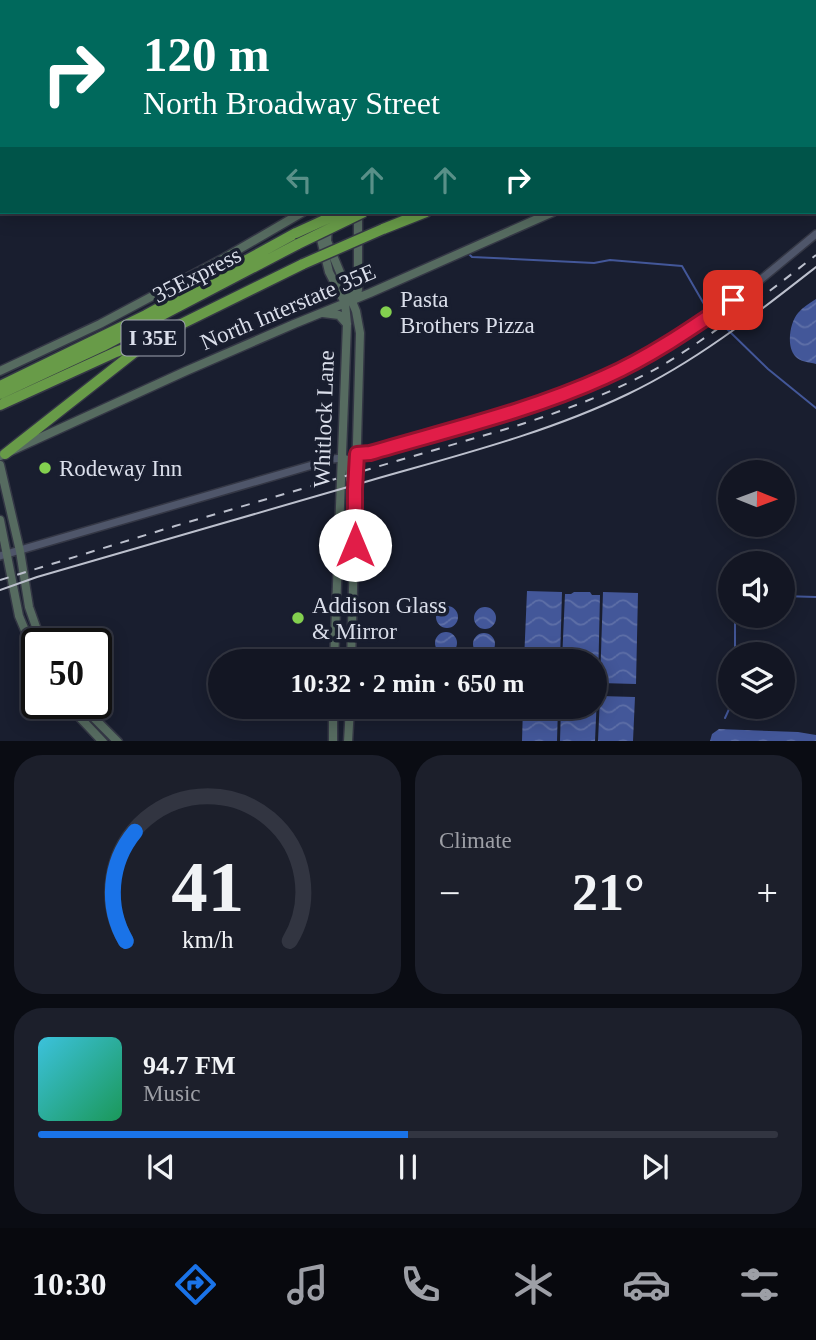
<!DOCTYPE html>
<html lang="en">
<head>
<meta charset="utf-8">
<style>
  body { margin:0; font-family:"Times New Roman",serif; background:#1c1f2b; color:#f1f3f6; height:100vh; display:flex; flex-direction:column; font-size:26px; white-space:nowrap }
  * { box-sizing:border-box; margin:0 }
  p { font-size:23px; color:#9d9fa6 }
  .icon { flex:none; width:38px; height:38px; fill:none; stroke:currentColor; stroke-width:2; stroke-linecap:round; stroke-linejoin:round }
  .map { position:relative; height:741px; overflow:hidden }
  .drawer { display:flex; flex-direction:column; gap:14px; padding:14px; background:#0a0c13; flex:1 }
  .drawer>* { flex:none }
  .top-card { position:absolute; left:0px; top:0px; width:817px; height:214px; box-shadow:0 4px 18px #0003,0 0 0 2px #323541; background:#00695c; color:#fff; overflow:hidden }
  .needle { width:46px; rotate:91deg }
  .tools { position:absolute; left:718px; top:460px; display:grid; gap:14px }
  .tools a { display:grid; place-items:center; width:77px; height:77px; border-radius:50%; background:#131623; box-shadow:0 4px 18px #0003,0 0 0 2px #323541; font-size:35px }
  .speed { position:absolute; left:21px; top:628px; display:flex; gap:14px; font-size:35px; font-weight:700; text-align:center }
  .speed>* { display:grid; place-content:center; width:91px; height:91px; border-radius:50%; background:#131623; box-shadow:0 4px 18px #0003,0 0 0 2px #323541; line-height:1 }
  .speed .limit { border:4px solid #111; border-radius:10px; background:#fff; color:#111 }
  .pin { position:absolute; display:grid; place-items:center; width:60px; height:60px; color:#fff; margin:-30px; border-radius:14px; box-shadow:0 4px 10px #0006 }
  .me { position:absolute; width:77px; margin:-38px; rotate:0deg; stroke-linejoin:round; filter:drop-shadow(0 0 5px #0008) }
  .turn { display:flex; align-items:center; gap:24px; height:147px; padding:0 28px; font-size:32px }
  .turn .icon { width:91px; height:91px; stroke-width:2.5 }
  .turn b { display:block; font-size:49px; line-height:60px }
  .lanes { display:flex; align-items:center; height:66px; padding:0 28px; background:#0003; justify-content:center; gap:35px; direction:ltr }
  .lanes .off { opacity:.35 }
  .big { font-size:52px; font-weight:700; line-height:1.1 }
  .drawer .card { flex:1; display:flex; flex-direction:column; justify-content:center; gap:10px; min-width:0; padding:0 24px; border-radius:28px; background:#1c1f2b }
  .drawer .dial { align-items:center; gap:0 }
  .dial svg { height:182px; overflow:visible; fill:none; stroke:#323541; stroke-width:7; stroke-linecap:round; text-anchor:middle }
  .dial text { fill:#f1f3f6; stroke:none }
  .song { display:flex; align-items:center; gap:21px }
  .cover { width:84px; height:84px; border-radius:10px; background:linear-gradient(135deg,hsl(190 70% 55%),hsl(150 70% 35%)) }
  .played { height:7px; border-radius:4px; background:linear-gradient(90deg,#1a73e8 50%,#323541 50%) }
  .keys { display:flex; justify-content:space-around; direction:ltr }
  .heat { display:flex; justify-content:space-between; align-items:center; font-size:38px; direction:ltr }
  .drawer .tiles { flex:1; display:grid; gap:14px; grid-template-columns:1fr 1fr }
  .card:last-child { grid-column:span 2 }
  .trip { position:absolute; left:208px; top:649px; width:399px; height:70px; border-radius:35px; background:#131623; box-shadow:0 4px 18px #0003,0 0 0 2px #323541; font-weight:700; line-height:70px; text-align:center }
  .menu { display:flex; height:112px; justify-content:space-around; align-items:center; background:#08090e; color:#9d9fa6 }
  .menu .icon { width:49px; height:49px }
  .menu .on { color:#1a73e8 }
  .menu b { font-size:32px; color:#f1f3f6 }
  .map>svg:first-child { display:block }
  .water { fill:url(#water-waves) }
  .lines { fill:none; stroke-linecap:round; stroke-linejoin:round }
  .stream { stroke:#435799; stroke-width:2 }
  .tertiary-casing { stroke:#343745; stroke-width:10 }
  .secondary-casing { stroke:#343745; stroke-width:11 }
  .motorway-casing { stroke:#343745; stroke-width:13 }
  .tertiary { stroke:#4f566a; stroke-width:7 }
  .secondary { stroke:#566b60; stroke-width:8 }
  .motorway { stroke:#689b48; stroke-width:10 }
  .tram { stroke:#bcc0cd; stroke-width:2 }
  .rail { stroke:#bcc0cd; stroke-width:2; stroke-dasharray:9 9; stroke-linecap:butt }
  .motorway-bridge-casing { stroke:#343745; stroke-width:13; stroke-linecap:butt }
  .motorway-bridge { stroke:#689b48; stroke-width:10 }
  .route-casing { stroke:#92132f; stroke-width:18 }
  .route { stroke:#e11d48; stroke-width:12 }
  .poi-dot { fill:#83d04f; stroke:#191e2f; stroke-width:2.5 }
  .labels { text-anchor:middle; dominant-baseline:central; stroke-width:7; stroke-linejoin:round; paint-order:stroke }
  .shield { fill:#191e2f; stroke:#a0a4b2; stroke-width:2 }
  .shield-label { font-size:21px; font-weight:bold; fill:#dadeea }
  .street-label { font-size:23px; fill:#dadeea; stroke:#191e2f }
  .poi-label { font-size:23px; fill:#dadeea; stroke:#191e2f; text-anchor:start }
</style>
</head>
<body>
<div class="map">
<svg width="816" height="742" viewBox="0 0 816 742">
  <defs>
    <pattern id="water-waves" width="16" height="10" patternUnits="userSpaceOnUse" patternTransform="scale(1.75)"><rect width="16" height="10" fill="#435799"/><path d="M0 5q4-4 8 0t8 0" fill="none" stroke="#5e6fa7"/></pattern>
  </defs>
  <rect width="100%" height="100%" fill="#191e2f"/>
  <!-- water -->
  <path class="water" d="M816,299V364C809,362 800,362 795,356C786,346 790,322 798,313C803,307 810,303 816,299Z
    M527,591L562,592L560,661H524Z
    M574,592H590L592,595H600L598,684H595V662L562,661L565,594H571Z
    M603,592L638,593L636,684L600,683Z
    M436 617a11 11 0 1 1 22 0a11 11 0 1 1-22 0Z
    M474 618a11 11 0 1 1 22 0a11 11 0 1 1-22 0Z
    M435 643a11 11 0 1 1 22 0a11 11 0 1 1-22 0Z
    M473 644a11 11 0 1 1 22 0a11 11 0 1 1-22 0Z
    M595,696H597L595,741H560L561,707H595Z
    M600,696L635,697L633,741H598Z
    M523,707H558L557,741H522Z
    M719,729L798,732L816,735V741H710L712,734Z"/>
  <g class="lines">
    <!-- stream -->
    <path class="stream" d="M609,1V0
      M371,2V0
      M469,254L472,257L594,263L610,260L682,266L708,311
      M726,328L768,369L816,408
      M782,596L816,597
      M735,654V616
      M725,718L730,707"/>
    <!-- tertiary casing -->
    <g class="tertiary-casing">
      <path id="tertiary" d="M357,454L370,453L516,410L563,395L607,376L641,359L694,326L759,281L816,234
        M0,556L333,459L342,458"/>
    </g>
    <!-- secondary casing -->
    <g class="secondary-casing">
      <path id="secondary" d="M359,2V0
        M760,2L763,0
        M816,98V97
        M328,212L319,231L329,272L345,303L347,324L334,662
        M328,225L327,241L356,311L360,333L351,662
        M350,299L358,290V212
        M323,313L339,315L347,324
        M0,371L100,324L224,258L303,212
        M0,456L186,371L294,324L370,293L553,212
        M342,458L347,460L349,464L350,479
        M0,465L20,551L29,607L42,644
        M0,520L19,616L37,659
        M67,704L103,742
        M80,704L118,742
        M333,742V707
        M348,742L350,707"/>
    </g>
    <!-- motorway casing -->
    <g class="motorway-casing">
      <path id="motorway" d="M800,2L803,0
        M816,19V18
        M383,229L426,212
        M0,386L146,315L296,233
        M0,394L103,346L298,244
        M0,405L116,352L153,338L303,264
        M5,454L145,344"/>
    </g>
    <!-- tertiary -->
    <use href="#tertiary" class="tertiary"/>
    <!-- secondary -->
    <use href="#secondary" class="secondary"/>
    <!-- motorway -->
    <use href="#motorway" class="motorway"/>
    <!-- tram -->
    <path class="tram" d="M0,590L37,577C149,545 260,512 372,480C459,455 547,433 628,394C697,361 756,314 816,267"/>
    <!-- rail -->
    <path class="rail" d="M0,580L175,526L506,429C555,414 604,396 650,372C667,363 684,352 700,341C740,314 778,285 816,255"/>
    <!-- motorway-bridge casing -->
    <g class="motorway-bridge-casing">
      <path id="motorway-bridge" d="M296,233L342,212
        M298,244L364,212
        M303,264L383,229"/>
    </g>
    <!-- motorway-bridge -->
    <use href="#motorway-bridge" class="motorway-bridge"/>
  </g>
  <g class="lines">
    <!-- route casing -->
    <g class="route-casing">
      <path id="route" d="M355,545V489L357,454L370,453C448,430 530,411 605,377C650,357 692,328 733,300"/>
    </g>
    <!-- route -->
    <use href="#route" class="route"/>
  </g>
  <!-- markers -->
  <g class="poi-dot">
    <circle cx="386" cy="312" r="7"/>
    <circle cx="45" cy="468" r="7"/>
    <circle cx="298" cy="618" r="7"/>
  </g>
  <g class="labels">
    <!-- shield labels -->
    <rect class="shield" x="121.5" y="320.5" width="63" height="35" rx="5"/>
    <g class="shield-label">
      <text x="153" y="338">I 35E</text>
    </g>
    <!-- street labels -->
    <g class="street-label">
      <text transform="translate(197 275) rotate(-27)">35Express</text>
      <text transform="translate(288 307) rotate(-23)">North Interstate 35E</text>
      <text transform="translate(324 419) rotate(-88)">Whitlock Lane</text>
    </g>
    <!-- poi labels -->
    <g class="poi-label">
      <text x="400" y="299">Pasta<tspan x="400" dy="26">Brothers Pizza</tspan></text>
      <text x="59" y="468">Rodeway Inn</text>
      <text x="312" y="605">Addison Glass<tspan x="312" dy="26">&amp; Mirror</tspan></text>
    </g>
  </g>
</svg>
<div class="tools">
<a><svg class="needle" viewBox="-14 -14 28 28"><path d="M0-13l5 13h-10z" fill="#e53935"/><path d="M0 13l5-13h-10z" fill="#9d9fa6"/></svg></a>
<a><svg class="icon" aria-label="sound" viewBox="0 0 24 24"><path d="M4 9h4l5-4v14l-5-4H4zM17 9q2 3 0 6"/></svg></a>
<a><svg class="icon" aria-label="layers" viewBox="0 0 24 24"><path d="M12 4l9 5-9 5-9-5zM3 14l9 5 9-5"/></svg></a>
</div>
<div class="speed"><div class="limit">50</div></div>
<div class="pin" style="left:733px;top:300px;background:#d93025"><svg class="icon" aria-label="arrive" viewBox="0 0 24 24"><path d="M6 21V4h12l-3 4 3 4H6"/></svg></div>
<svg class="me" style="left:355px;top:545px" viewBox="-20 -20 40 40"><circle r="19" fill="#fff"/><path d="M0-13L10 11 0 6-10 11z" fill="#e11d48"/></svg>
<div class="trip">10:32 · 2 min · 650 m</div>
<div class="top-card">
<div class="turn"><svg class="icon" aria-label="right" viewBox="0 0 24 24"><path d="M7 20v-9h11M14 6l5 5-5 5"/></svg><div><b>120 m</b>North Broadway Street</div></div>
<div class="lanes"><svg class="icon off" aria-label="left" viewBox="0 0 24 24"><path d="M17 20v-9H6M10 6l-5 5 5 5"/></svg><svg class="icon off" aria-label="ahead" viewBox="0 0 24 24"><path d="M12 20V5M6 11l6-6 6 6"/></svg><svg class="icon off" aria-label="ahead" viewBox="0 0 24 24"><path d="M12 20V5M6 11l6-6 6 6"/></svg><svg class="icon" aria-label="right" viewBox="0 0 24 24"><path d="M7 20v-9h11M14 6l5 5-5 5"/></svg></div>
</div>
</div>
<section class="drawer">
<div class="tiles">
<div class="card dial"><svg viewBox="0 0 100 80">
<path d="M14 69A42 42 0 1 1 86 69"/>
<path d="M14 69A42 42 0 0 1 18 21" stroke="#1a73e8"/>
<text x="50" y="56" font-size="32" font-weight="700">41</text>
<text x="50" y="72" font-size="11">km/h</text>
</svg></div>
<div class="card"><p>Climate</p>
<div class="heat"><a>−</a><b class="big">21°</b><a>+</a></div>
</div>
<div class="card">
<div class="song"><i class="cover"></i><div><b>94.7 FM</b><p>Music</p></div></div>
<div class="played"></div>
<div class="keys"><svg class="icon" aria-label="previous" viewBox="0 0 24 24"><path d="M18 5L8 12l10 7zM5 5v14"/></svg><svg class="icon" aria-label="pause" viewBox="0 0 24 24"><path d="M8 5v14M16 5v14"/></svg><svg class="icon" aria-label="next" viewBox="0 0 24 24"><path d="M6 5l10 7-10 7zM19 5v14"/></svg></div>
</div>
</div>
</section>
<nav class="menu">
<b>10:30</b>
<svg class="icon on" aria-label="directions" viewBox="0 0 24 24"><path d="M12 3l9 9-9 9-9-9zM9 14v-3h6M13 9l2 2-2 2"/></svg>
<svg class="icon" aria-label="music" viewBox="0 0 24 24"><path d="M9 18V5l10-2v13"/><circle cx="6" cy="18" r="3"/><circle cx="16" cy="16" r="3"/></svg>
<svg class="icon" aria-label="phone" viewBox="0 0 24 24"><path d="M5 4h4l2 5-3 2q2 4 5 5l2-3 5 2v4C11 20 4 13 5 4z"/></svg>
<svg class="icon" aria-label="climate" viewBox="0 0 24 24"><path d="M12 3v18M4 7l16 10M4 17L20 7"/></svg>
<svg class="icon" aria-label="car" viewBox="0 0 24 24"><path d="M5 17H2v-5l4-1 3-4h7l3 4 3 1v5h-3M9 17h6M6 11h13"/><circle cx="7" cy="17" r="2"/><circle cx="17" cy="17" r="2"/></svg>
<svg class="icon" aria-label="filters" viewBox="0 0 24 24"><path d="M4 7h16M4 17h16"/><circle cx="9" cy="7" r="2"/><circle cx="15" cy="17" r="2"/></svg>
</nav>
</body>
</html>
